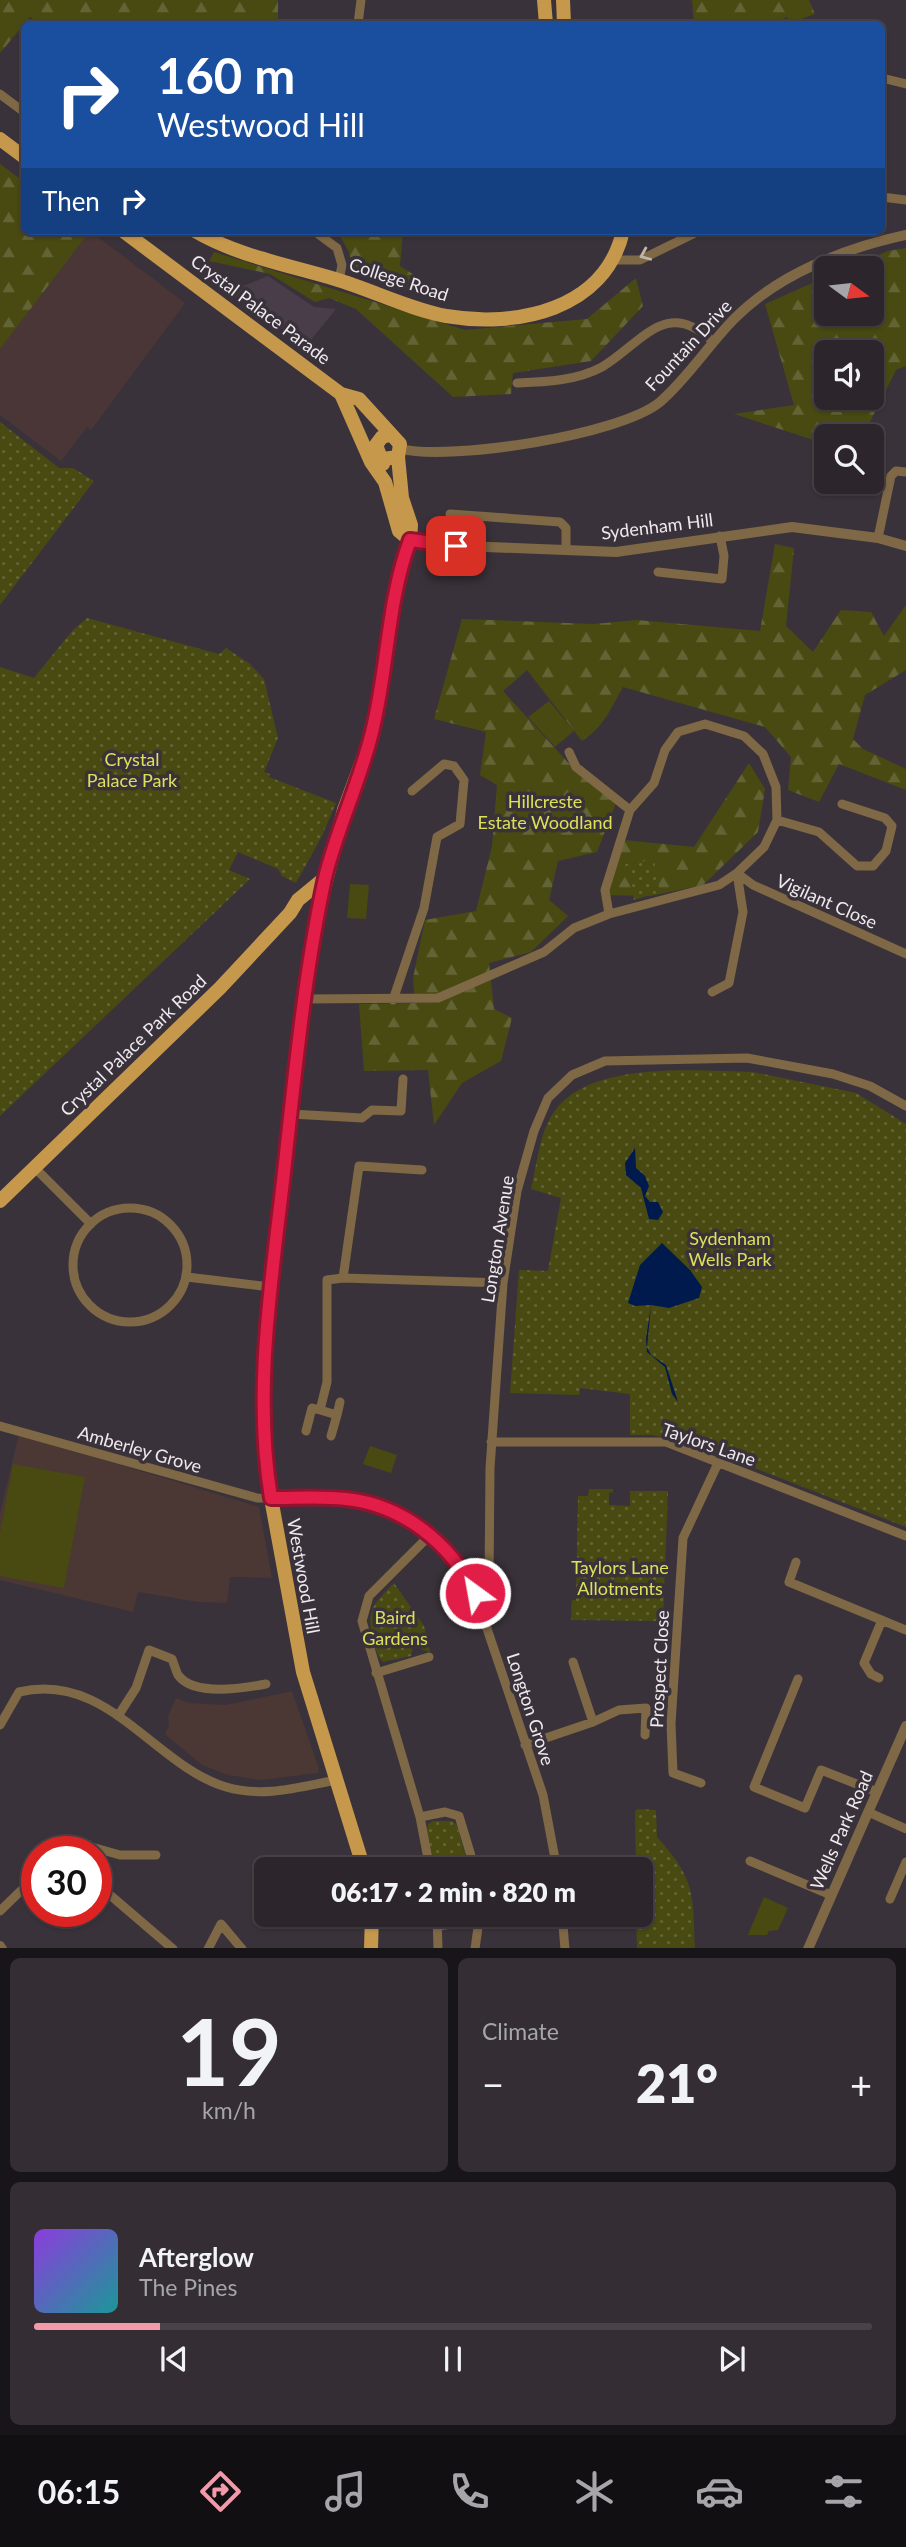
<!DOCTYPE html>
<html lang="en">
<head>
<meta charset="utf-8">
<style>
  body { margin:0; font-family:Lato,sans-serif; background:#342e34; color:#f1f3f6; height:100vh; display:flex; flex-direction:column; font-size:26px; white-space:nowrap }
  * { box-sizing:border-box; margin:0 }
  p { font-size:23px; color:#a6a5a9 }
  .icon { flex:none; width:38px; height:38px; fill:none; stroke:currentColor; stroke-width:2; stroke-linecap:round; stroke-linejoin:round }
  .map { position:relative; height:1948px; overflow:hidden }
  .details { display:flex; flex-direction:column; gap:10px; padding:10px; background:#181518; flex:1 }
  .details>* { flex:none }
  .guide { position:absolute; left:21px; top:21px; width:864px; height:214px; border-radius:10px; box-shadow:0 2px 5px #0004,0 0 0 2px #484348; background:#1a4fa0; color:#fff; overflow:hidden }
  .needle { width:46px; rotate:105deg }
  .fabs { position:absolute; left:814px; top:256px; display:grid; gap:14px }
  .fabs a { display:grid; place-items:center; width:70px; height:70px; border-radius:10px; background:#2c262c; box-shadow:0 2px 5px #0004,0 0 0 2px #484348; font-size:35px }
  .speed { position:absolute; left:21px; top:1836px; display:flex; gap:14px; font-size:35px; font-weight:700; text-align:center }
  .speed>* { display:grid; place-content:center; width:91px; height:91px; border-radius:50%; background:#2c262c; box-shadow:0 2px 5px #0004,0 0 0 2px #484348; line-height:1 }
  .speed .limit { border:10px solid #d22; background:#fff; color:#111 }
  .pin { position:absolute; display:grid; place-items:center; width:60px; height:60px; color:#fff; margin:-30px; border-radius:14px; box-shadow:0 4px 10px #0006 }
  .me { position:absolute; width:77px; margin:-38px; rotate:328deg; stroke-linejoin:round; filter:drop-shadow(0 0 5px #0008) }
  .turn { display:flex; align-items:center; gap:24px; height:147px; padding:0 21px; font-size:32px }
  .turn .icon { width:91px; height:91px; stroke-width:2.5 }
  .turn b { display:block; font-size:49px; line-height:60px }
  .then { display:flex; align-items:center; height:66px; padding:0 21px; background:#0003; gap:14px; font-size:26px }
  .big { font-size:52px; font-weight:800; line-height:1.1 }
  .details .widget { flex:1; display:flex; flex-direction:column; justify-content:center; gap:10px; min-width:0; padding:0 24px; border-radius:10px; background:#342e34 }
  .details .dial { align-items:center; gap:0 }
  .dial b { font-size:91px; line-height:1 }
  .song { display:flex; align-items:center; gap:21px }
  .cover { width:84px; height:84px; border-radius:10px; background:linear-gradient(135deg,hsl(270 70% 55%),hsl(180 70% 35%)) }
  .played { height:7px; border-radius:4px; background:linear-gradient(90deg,#f39aaa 15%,#484348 15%) }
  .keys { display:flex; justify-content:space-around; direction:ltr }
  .heat { display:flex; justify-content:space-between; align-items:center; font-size:38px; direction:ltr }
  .details .tiles { flex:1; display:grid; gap:10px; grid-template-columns:1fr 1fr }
  .widget:last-child { grid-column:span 2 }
  .trip { position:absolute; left:254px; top:1857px; width:399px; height:70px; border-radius:10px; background:#2c262c; box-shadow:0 2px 5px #0004,0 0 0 2px #484348; font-weight:800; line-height:70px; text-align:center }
  .dock { display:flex; height:112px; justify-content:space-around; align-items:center; background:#120f12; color:#a6a5a9 }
  .dock .icon { width:49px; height:49px }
  .dock .on { color:#f39aaa }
  .dock b { font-size:32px; color:#f1f3f6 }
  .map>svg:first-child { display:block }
  .built { fill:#493d4a }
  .industrial { fill:#4b3637 }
  .education { fill:#4b3734 }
  .grass { fill:#484a12 }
  .forest { fill:url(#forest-firs); fill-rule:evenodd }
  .park { fill:url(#park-dots) }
  .water { fill:#011a4e }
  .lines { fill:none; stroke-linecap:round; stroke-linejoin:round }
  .minor { stroke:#7e6845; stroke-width:9 }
  .tertiary { stroke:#7e6845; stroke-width:10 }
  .primary { stroke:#c5984c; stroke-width:14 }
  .oneway { stroke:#c1b5aa }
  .route-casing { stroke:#92132f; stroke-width:18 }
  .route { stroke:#e11d48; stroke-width:12 }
  .labels { text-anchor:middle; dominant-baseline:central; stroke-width:7; stroke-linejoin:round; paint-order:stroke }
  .street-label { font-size:18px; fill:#eee9ee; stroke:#3a323a }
  .park-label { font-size:18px; fill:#dce158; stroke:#3a323a }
</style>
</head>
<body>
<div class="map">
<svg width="906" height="1949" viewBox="0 0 906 1949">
  <defs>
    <pattern id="forest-firs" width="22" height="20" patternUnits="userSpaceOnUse" patternTransform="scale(1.75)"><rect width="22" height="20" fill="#484a12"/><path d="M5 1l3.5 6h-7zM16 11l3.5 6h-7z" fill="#636435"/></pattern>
    <pattern id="park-dots" width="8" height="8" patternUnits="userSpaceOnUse" patternTransform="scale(1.75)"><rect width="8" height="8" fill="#484a12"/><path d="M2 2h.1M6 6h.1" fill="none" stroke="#636435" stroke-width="1.8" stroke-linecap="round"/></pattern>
  </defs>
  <rect width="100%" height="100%" fill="#3a323a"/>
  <!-- built -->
  <path class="built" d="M268,276L314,307L336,309L306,346L232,294L241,287Z"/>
  <!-- industrial -->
  <path class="industrial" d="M90,231L185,303L91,430L87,427L61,461L0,415V349Z"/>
  <!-- education -->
  <path class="education" d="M19,1434L259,1507L272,1578L230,1577L227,1603L198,1602L138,1592L133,1612L0,1580V1514Z
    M292,1691L319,1769L318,1773L261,1780L228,1775L202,1765L165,1734L169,1726L168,1716L176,1698L189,1703L226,1705Z"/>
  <!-- grass -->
  <path class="grass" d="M549,701L574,731L555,747L528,717Z
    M350,884L369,885L366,919L347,918Z
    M370,1446L397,1455L391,1473L363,1464Z
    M13,1464L85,1477L64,1588L0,1576V1533Z
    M764,1897L788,1908L778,1930L769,1931L767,1935H748Z"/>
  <!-- forest -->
  <path class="forest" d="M0,0H278V24H41L30,17L0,53Z
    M692,0H809L815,14L790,23L787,17L770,24H694Z
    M0,164L24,182V231H90L0,349Z
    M403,231L400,266L438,290L443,301L353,270L349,252L338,232Z
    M906,248V366L896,370L863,436H826V444L734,414L794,405L765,304L826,277V313H872V268H849L888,251ZM826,352H872V397H826Z
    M214,252L465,330L587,319L636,278L643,306L591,361L513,373L511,394L453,397L356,309L329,298L315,302L270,274L209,261Z
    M775,544L794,548L786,626L813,652L841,610L871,612L884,636L906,605V670L865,695L853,739L863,749L906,769V790L839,764L819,802L788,790L791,757L765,727L623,687C611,708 604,727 582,741L527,670L503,691L573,768L616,803L597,852L558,861L549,900L568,916L531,952L489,963L494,1009L512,1018L501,1061L462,1083L434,1125L428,1070L364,1071L359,1004L415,1003L413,978L425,920L476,911L492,846L497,785L480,775L486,732L434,719L462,619L594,624L637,620L760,631Z
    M749,763L765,789L758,832L703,885L650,896L602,895L623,840L694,847Z"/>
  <!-- park -->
  <path class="park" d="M0,422L59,468H73L94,481L0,605Z
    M87,618L219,654L226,648L250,664L264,679L278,738L264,772L270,774L269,777L336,803L322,836L296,883L282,876L278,869L238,852L229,870L250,879L0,1116V667L34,678L72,631Z
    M654,860L660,892L634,900L625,864Z
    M753,1072L856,1093L906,1124V1527L693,1444L652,1435H630V1394L580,1388L579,1395L510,1393L519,1270L548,1271L561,1198L531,1189C537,1165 539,1133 554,1112C590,1060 697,1071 753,1072Z
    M589,1489H613V1492L609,1493V1505L630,1506V1491H668L663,1621L571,1620L572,1600H576L578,1496H588Z
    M394,1583L424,1626L430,1652L421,1649L418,1644L413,1646L411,1656L383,1662C377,1656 376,1650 374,1642C365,1610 373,1605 394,1583Z
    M638,1809L656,1810L657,1837C695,1879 693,1893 695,1948H637L636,1915L640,1914V1869H636L635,1811Z
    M433,1821H452L457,1825L469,1869H435L427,1831L428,1824Z"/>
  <!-- water -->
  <path class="water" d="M635,1148L636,1168L645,1176L649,1186L645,1196L650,1202H658L663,1212L658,1220L649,1219L641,1188L626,1175L625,1163Z
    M662,1243L690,1270L702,1287L699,1298L669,1308L651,1305L647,1347L651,1355L666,1365L678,1402L672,1394L665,1367L647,1352L646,1339L651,1305L635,1306L628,1303L640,1265Z"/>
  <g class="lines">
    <!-- minor -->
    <path class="minor" d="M358,24L361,0
      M882,78L906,84
      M0,94L24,112
      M882,197L906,200
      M314,231L337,248L342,265L339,280
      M614,260H640L699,231
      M517,383C545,382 576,381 602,367C641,344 666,296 713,342
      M450,514L560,522L566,528V550
      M878,538L891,476L896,471L906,472
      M658,572L722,579L724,556L720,536
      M569,752L576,767L630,810
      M777,820L819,832L857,866H873L886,851L892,826L885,818L842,804
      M737,873L753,885L906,954
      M712,992L729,983L743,912L737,873
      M304,999L438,998L544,952L574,928L609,914L719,885L737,873L764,847L777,820L776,787L763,754L744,736L705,724L678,732L665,750L654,783L630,810L605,890L609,914
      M393,1000L424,908L437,837L460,824L464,780L454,766L444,764L412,791
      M291,1114L362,1118L372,1110L401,1111L403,1079
      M35,1168L91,1224
      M422,1170L359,1166L343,1278L503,1283
      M73 1265a57 57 0 1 1 114 0a57 57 0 1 1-114 0Z
      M187,1277L270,1287
      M337,1415L340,1402
      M0,1426L257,1498L346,1499L388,1509L418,1524L439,1544L460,1568L475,1593L543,1795L557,1869
      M306,1431L312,1408L320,1410
      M331,1436L337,1415L320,1410L327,1382V1280L343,1278
      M491,1442H666L906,1536
      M430,1535L369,1596L362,1621L420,1817L430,1869
      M796,1562L789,1582L906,1630
      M475,1593L489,1583L490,1468L503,1283L517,1191L534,1131L548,1098L572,1075L605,1061L747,1058L833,1074L870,1086L906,1106
      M376,1673L429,1657
      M879,1678L871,1674L864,1663L882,1620
      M798,1679L754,1787L805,1808L821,1770L877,1792
      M118,1716L136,1688L149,1650L172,1659C174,1664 176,1671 178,1675C194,1697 244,1688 266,1684
      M593,1722L619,1710L646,1708L645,1735
      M0,1725L19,1692C108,1671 153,1765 226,1787C263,1798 299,1787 336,1780
      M525,1745L593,1722L573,1662
      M701,1783L673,1773L671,1724L683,1538L719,1461
      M868,1812L906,1829
      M420,1817L445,1812L459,1816L475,1869
      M69,1852L81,1844L120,1855H156
      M750,1861L831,1895
      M96,1883L173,1949
      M890,1899L906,1862
      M0,1911L37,1875
      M437,1914L438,1949
      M562,1914L565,1949
      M438,1926L479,1920V1914
      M208,1949L221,1924L242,1949
      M475,1949L479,1920"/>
    <!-- tertiary -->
    <path class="tertiary" d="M401,449C451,461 620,435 660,402C688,378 709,344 735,318C779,274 845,248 906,235
      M410,540L436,545L616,552L792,527L878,538L906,546
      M0,1946L2,1949
      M808,1949L906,1726"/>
    <!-- primary -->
    <path class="primary" d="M544,0L546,24
      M563,0L564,24
      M0,139L24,157
      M123,231L341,394L359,399L400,444L398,457L383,459
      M195,231C238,256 288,265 335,279C372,290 409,309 446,316C517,328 605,310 623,231
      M341,394L371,462L385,482L399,531L410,540
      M383,464L376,445L382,437L389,435
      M0,1201L220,988L290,913L298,900L326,877
      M364,1869L303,1672L266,1471L262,1383L270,1287L304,999L319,909L344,810L372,734L397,580L410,540L411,525L402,498L398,457
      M371,1949L372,1914"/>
  </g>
  <!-- one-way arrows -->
  <defs><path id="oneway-chevron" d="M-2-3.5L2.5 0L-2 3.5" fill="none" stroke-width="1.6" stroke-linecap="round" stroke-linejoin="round" transform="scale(1.75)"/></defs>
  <use class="oneway" href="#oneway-chevron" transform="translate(645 255) rotate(157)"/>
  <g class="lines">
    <!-- route casing -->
    <g class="route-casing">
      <path id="route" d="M456,546L410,540C387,602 388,669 372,732C360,782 337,828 325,878C304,975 295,1074 284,1172C272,1280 253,1389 271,1498C296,1498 322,1496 346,1499C403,1505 450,1543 475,1593"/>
    </g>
    <!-- route -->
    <use href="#route" class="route"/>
  </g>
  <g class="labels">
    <!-- street labels -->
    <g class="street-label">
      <text transform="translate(399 279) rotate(18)">College Road</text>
      <text transform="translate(261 309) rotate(37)">Crystal Palace Parade</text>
      <text transform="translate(688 345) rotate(-47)">Fountain Drive</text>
      <text transform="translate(657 526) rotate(-7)">Sydenham Hill</text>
      <text transform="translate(827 901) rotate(24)">Vigilant Close</text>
      <text transform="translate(133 1045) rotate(-44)">Crystal Palace Park Road</text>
      <text transform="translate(497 1239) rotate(-81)">Longton Avenue</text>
      <text transform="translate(709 1444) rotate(19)">Taylors Lane</text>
      <text transform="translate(140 1449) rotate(16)">Amberley Grove</text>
      <text transform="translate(304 1576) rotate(80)">Westwood Hill</text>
      <text transform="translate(659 1669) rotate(-87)">Prospect Close</text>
      <text transform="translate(531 1709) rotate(72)">Longton Grove</text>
      <text transform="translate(841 1830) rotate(-66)">Wells Park Road</text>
    </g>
    <!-- park labels -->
    <g class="park-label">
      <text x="132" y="759">Crystal<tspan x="132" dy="21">Palace Park</tspan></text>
      <text x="545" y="801">Hillcreste<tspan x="545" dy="21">Estate Woodland</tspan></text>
      <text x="730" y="1238">Sydenham<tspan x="730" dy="21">Wells Park</tspan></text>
      <text x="620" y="1567">Taylors Lane<tspan x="620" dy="21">Allotments</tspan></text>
      <text x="395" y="1617">Baird<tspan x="395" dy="21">Gardens</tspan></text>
    </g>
  </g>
</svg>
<div class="fabs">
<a><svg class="needle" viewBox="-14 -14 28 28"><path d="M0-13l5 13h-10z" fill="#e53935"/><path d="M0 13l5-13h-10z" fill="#a6a5a9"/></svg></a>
<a><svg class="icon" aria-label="sound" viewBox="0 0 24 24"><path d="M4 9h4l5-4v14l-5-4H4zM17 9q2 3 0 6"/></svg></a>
<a><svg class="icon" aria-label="search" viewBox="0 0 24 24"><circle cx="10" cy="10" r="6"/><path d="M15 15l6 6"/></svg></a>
</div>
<div class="speed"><div class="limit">30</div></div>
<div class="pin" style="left:456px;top:546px;background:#d93025"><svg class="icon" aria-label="arrive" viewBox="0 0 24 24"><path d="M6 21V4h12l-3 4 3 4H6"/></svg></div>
<svg class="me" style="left:475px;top:1593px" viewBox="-20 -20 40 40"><circle r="17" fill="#e11d48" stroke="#fff" stroke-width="3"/><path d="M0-11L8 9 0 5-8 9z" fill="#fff"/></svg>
<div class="trip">06:17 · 2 min · 820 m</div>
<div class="guide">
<div class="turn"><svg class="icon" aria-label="right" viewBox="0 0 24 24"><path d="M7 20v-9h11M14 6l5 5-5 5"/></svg><div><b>160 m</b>Westwood Hill</div></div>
<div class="then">Then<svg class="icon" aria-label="right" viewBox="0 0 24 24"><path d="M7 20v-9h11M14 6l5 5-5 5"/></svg></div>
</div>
</div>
<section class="details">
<div class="tiles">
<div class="widget dial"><b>19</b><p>km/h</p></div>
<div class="widget"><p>Climate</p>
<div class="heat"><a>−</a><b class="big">21°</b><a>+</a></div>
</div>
<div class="widget">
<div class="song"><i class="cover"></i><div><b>Afterglow</b><p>The Pines</p></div></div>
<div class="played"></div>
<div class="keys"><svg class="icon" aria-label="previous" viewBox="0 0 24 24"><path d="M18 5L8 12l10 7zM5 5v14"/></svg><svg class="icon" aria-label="pause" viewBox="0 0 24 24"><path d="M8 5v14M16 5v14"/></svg><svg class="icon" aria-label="next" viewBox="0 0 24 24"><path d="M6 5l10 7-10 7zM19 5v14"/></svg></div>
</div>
</div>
</section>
<nav class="dock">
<b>06:15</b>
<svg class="icon on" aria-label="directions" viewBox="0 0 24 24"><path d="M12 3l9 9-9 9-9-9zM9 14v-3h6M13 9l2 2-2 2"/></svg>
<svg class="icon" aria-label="music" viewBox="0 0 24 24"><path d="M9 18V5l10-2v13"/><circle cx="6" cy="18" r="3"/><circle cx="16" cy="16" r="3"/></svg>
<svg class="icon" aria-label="phone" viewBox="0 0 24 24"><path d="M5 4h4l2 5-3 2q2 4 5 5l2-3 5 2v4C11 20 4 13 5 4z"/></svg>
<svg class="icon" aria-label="climate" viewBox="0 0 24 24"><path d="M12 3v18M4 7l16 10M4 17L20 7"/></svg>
<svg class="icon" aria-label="car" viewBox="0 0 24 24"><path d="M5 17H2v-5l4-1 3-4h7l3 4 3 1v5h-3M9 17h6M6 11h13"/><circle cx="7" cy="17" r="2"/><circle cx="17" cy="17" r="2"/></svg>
<svg class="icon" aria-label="filters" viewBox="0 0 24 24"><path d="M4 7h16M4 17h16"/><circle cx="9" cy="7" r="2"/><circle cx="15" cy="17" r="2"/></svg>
</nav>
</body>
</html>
